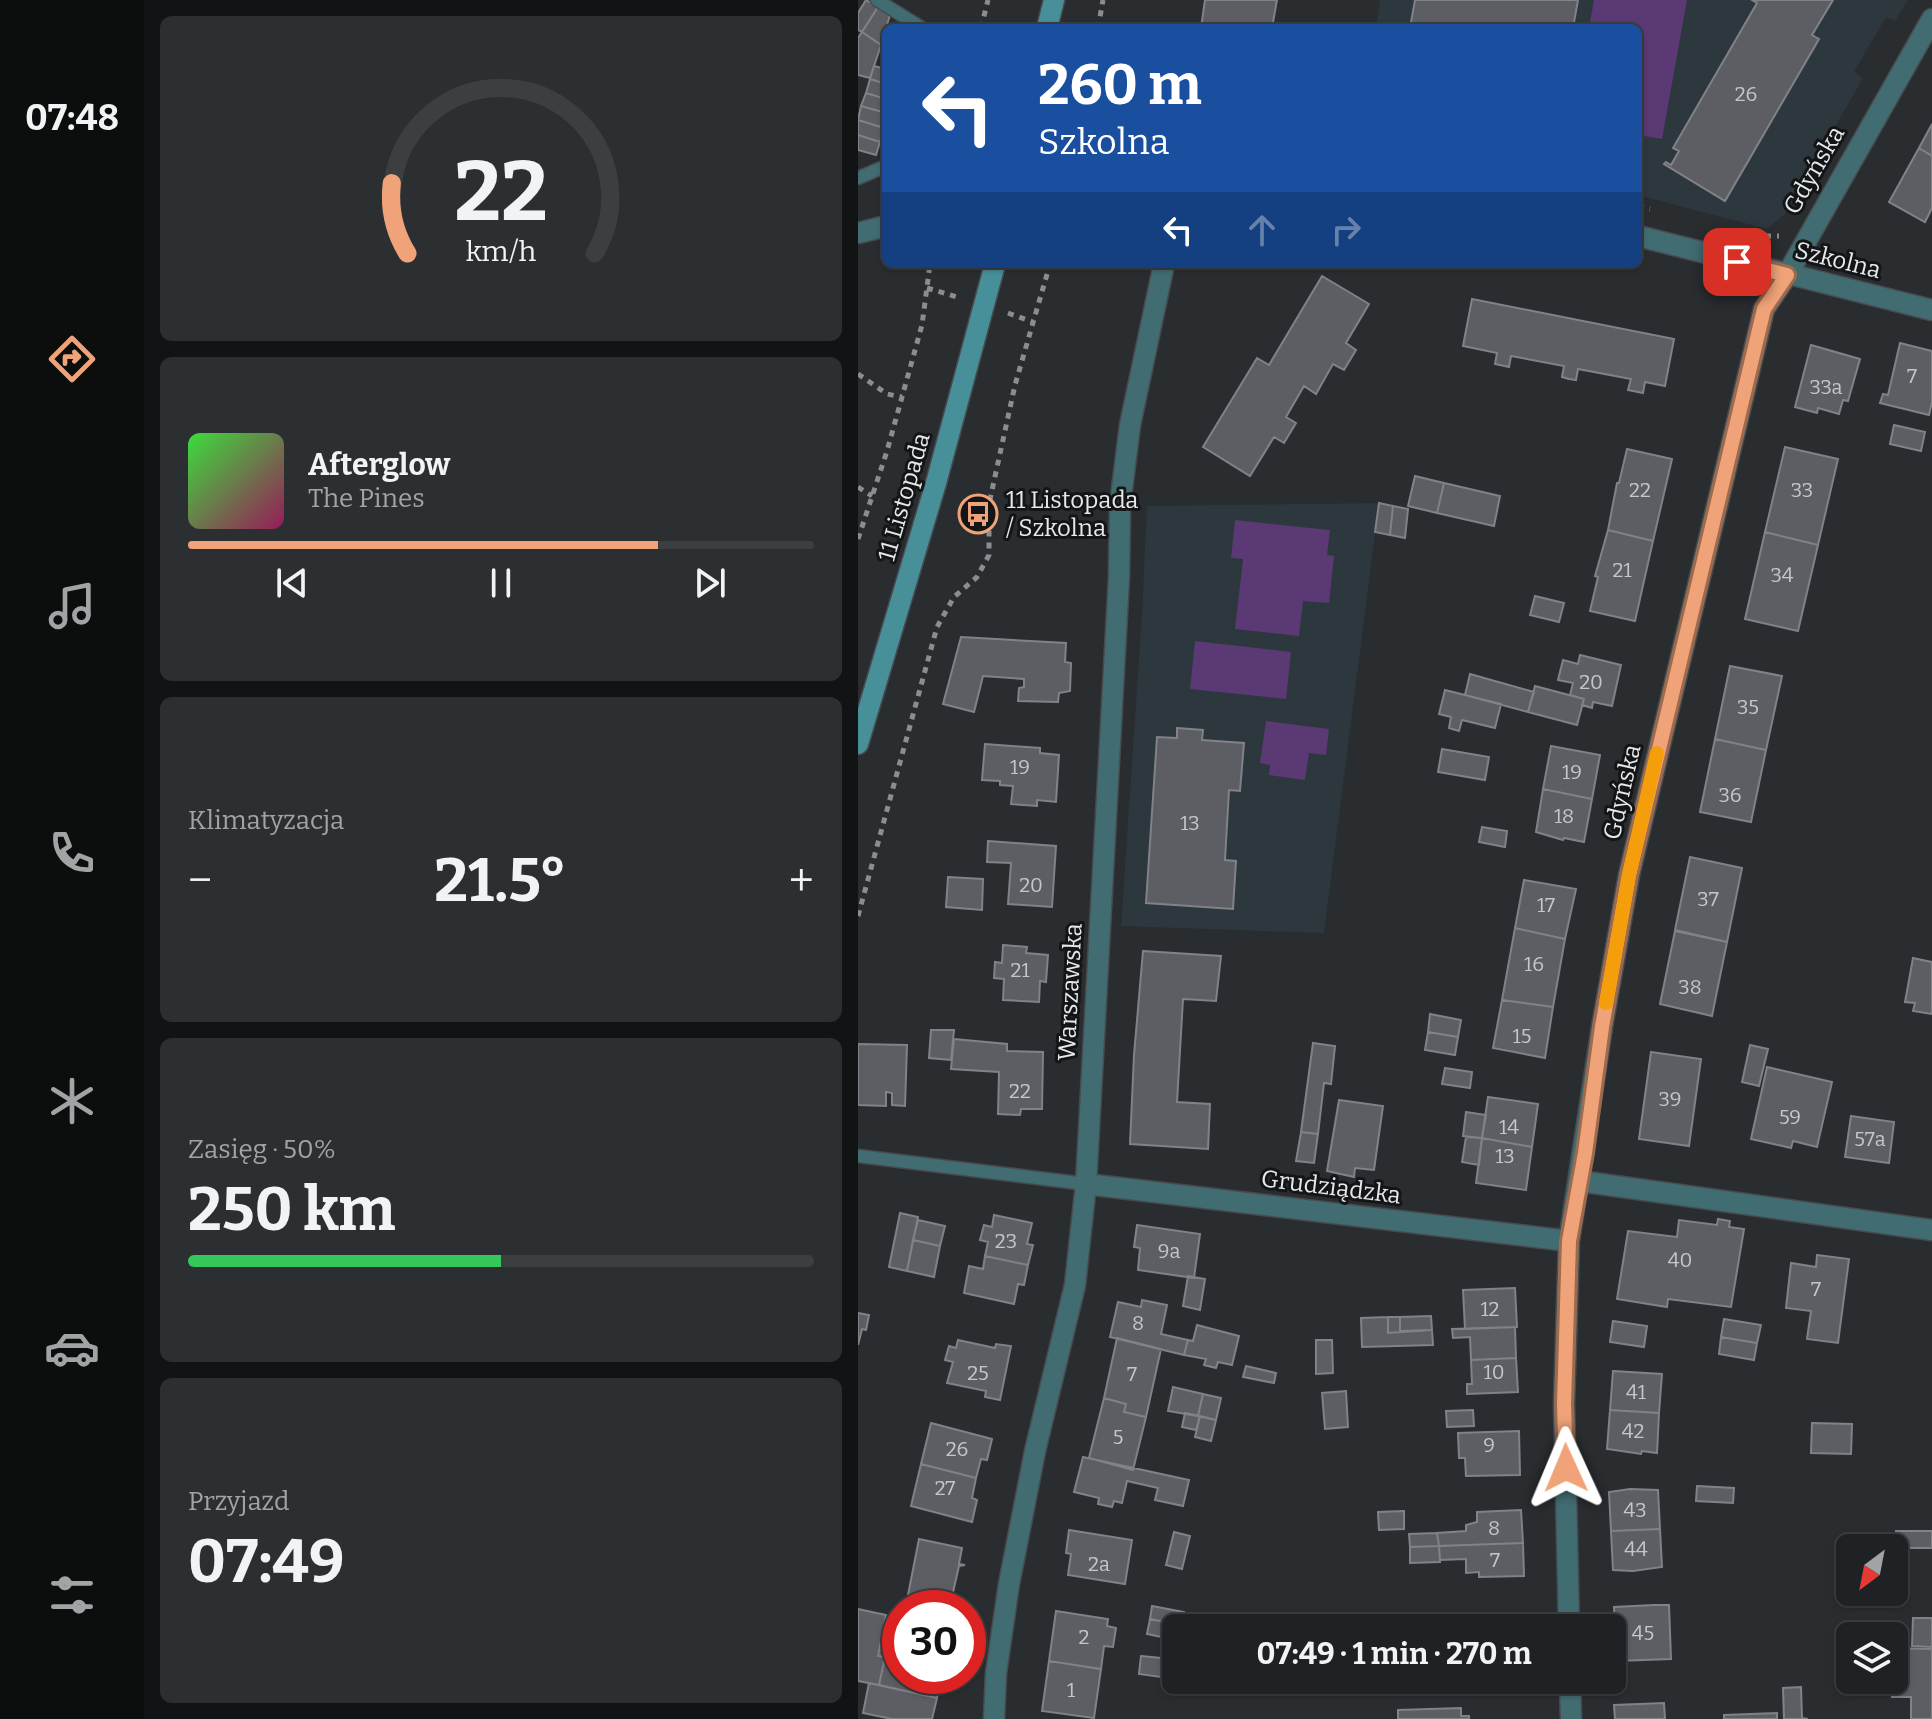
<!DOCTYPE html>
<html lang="pl">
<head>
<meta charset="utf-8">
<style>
  body { margin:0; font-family:Bitter,serif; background:#2c2f31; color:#f1f3f6; height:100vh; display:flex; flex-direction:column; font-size:30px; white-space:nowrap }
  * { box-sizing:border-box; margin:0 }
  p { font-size:26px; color:#a1a4a6 }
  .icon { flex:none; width:44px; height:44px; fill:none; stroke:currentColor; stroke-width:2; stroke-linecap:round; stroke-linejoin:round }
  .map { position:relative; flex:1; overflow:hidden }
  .details { display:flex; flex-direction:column; gap:16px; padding:16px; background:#111314; width:714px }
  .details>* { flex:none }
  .top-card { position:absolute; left:24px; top:24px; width:760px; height:244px; border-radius:12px; box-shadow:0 2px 6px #0004,0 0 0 2px #3c3f41; background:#1a4fa0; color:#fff; overflow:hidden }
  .needle { width:52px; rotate:212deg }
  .fabs { position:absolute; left:978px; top:1534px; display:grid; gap:16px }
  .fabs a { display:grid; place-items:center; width:72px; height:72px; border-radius:12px; background:#1f2224; box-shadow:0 2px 6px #0004,0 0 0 2px #3c3f41; font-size:40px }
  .speed { position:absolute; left:24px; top:1590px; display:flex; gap:16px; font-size:40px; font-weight:700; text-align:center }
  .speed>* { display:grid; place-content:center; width:104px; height:104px; border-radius:50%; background:#1f2224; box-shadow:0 2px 6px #0004,0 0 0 2px #3c3f41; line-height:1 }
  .speed .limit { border:12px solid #d22; background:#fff; color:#111 }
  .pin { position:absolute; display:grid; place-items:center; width:68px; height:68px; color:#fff; margin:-34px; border-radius:16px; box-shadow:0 4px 12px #0006 }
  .me { position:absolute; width:88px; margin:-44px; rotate:359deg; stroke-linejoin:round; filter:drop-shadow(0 0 6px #0008) }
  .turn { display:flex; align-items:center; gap:28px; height:168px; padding:0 24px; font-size:36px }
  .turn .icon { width:104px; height:104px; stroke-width:2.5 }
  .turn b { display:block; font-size:56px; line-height:68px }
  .lanes { display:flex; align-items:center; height:76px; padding:0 24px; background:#0003; justify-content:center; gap:40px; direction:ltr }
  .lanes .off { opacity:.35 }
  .big { font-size:60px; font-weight:700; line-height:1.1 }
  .details .card { flex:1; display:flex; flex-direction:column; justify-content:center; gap:12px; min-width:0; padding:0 28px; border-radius:12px; background:#2c2f31 }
  .details .dial { align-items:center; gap:0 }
  .dial svg { height:208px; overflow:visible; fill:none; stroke:#3c3f41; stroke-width:7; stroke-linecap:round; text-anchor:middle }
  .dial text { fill:#f1f3f6; stroke:none }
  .song { display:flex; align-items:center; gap:24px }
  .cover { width:96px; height:96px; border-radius:12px; background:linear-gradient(135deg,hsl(120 70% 55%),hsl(330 70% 35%)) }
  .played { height:8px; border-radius:4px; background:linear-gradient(90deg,#f0a378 75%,#3c3f41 75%) }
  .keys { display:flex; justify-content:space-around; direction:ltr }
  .heat { display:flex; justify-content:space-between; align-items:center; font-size:44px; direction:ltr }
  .charge { height:12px; border-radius:6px; background:linear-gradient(90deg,#34c759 50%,#3c3f41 0) }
  .trip { position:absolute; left:304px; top:1614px; width:464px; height:80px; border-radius:12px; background:#1f2224; box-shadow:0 2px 6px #0004,0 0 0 2px #3c3f41; font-weight:700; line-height:80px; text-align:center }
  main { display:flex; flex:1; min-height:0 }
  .tabs { display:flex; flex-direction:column; width:144px; justify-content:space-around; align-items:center; background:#0c0e0e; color:#a1a4a6 }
  .tabs .icon { width:56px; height:56px }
  .tabs .on { color:#f0a378 }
  .tabs b { font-size:36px; color:#f1f3f6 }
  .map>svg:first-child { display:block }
  .built { fill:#2d373e }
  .green { fill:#5a3974 }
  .building { fill:#5c5e63; stroke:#818288; stroke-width:2 }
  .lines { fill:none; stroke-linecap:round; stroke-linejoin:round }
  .lane-casing { stroke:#474b4e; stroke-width:15 }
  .street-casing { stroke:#474b4e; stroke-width:23 }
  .secondary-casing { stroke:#474b4e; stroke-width:23 }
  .path { stroke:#8b8e91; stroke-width:5; stroke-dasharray:6 6; stroke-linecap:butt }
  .lane { stroke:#416c72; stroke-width:12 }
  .street { stroke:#416c72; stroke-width:20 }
  .secondary { stroke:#478f99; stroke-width:20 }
  .route-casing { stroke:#9c6a4e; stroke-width:20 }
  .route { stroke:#f0a378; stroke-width:14 }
  .slow { stroke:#f59e0b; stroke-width:14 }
  .labels { text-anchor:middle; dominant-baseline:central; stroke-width:6; stroke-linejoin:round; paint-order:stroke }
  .number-label { font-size:20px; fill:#c4c6c9 }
  .street-label { font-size:24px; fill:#e6e9eb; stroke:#131517 }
  .poi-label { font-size:24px; fill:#e6e9eb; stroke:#131517; text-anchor:start }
</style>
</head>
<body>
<main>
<nav class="tabs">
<b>07:48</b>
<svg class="icon on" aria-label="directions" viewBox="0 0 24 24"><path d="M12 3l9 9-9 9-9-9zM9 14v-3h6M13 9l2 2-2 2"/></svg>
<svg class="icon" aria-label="music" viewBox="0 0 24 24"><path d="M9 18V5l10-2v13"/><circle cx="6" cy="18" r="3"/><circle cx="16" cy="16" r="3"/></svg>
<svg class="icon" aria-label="phone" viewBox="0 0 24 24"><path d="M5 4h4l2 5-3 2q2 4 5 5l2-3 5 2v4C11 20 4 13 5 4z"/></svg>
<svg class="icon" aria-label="climate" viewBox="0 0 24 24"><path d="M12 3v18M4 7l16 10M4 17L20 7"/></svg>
<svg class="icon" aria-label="car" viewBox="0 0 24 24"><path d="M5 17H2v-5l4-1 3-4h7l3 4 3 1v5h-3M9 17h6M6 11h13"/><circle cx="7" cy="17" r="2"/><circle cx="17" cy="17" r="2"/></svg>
<svg class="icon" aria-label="filters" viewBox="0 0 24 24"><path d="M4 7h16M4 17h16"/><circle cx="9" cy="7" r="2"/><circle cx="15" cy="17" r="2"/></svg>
</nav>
<section class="details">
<div class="card dial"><svg viewBox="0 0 100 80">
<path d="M14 69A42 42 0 1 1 86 69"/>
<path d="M14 69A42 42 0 0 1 8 42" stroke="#f0a378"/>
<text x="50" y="56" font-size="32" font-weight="700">22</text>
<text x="50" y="72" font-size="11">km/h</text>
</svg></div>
<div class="card">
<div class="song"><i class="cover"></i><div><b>Afterglow</b><p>The Pines</p></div></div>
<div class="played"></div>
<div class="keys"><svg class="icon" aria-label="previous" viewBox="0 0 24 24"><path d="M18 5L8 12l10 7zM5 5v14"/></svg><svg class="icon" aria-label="pause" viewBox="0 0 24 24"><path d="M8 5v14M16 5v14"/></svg><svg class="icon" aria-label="next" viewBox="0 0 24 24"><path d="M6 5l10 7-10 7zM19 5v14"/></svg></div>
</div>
<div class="card"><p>Klimatyzacja</p>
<div class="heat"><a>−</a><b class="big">21.5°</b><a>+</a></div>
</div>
<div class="card"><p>Zasięg · 50%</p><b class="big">250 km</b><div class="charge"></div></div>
<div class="card"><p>Przyjazd</p><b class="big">07:49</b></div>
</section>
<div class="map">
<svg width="1074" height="1719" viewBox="0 0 1074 1719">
  <rect width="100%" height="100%" fill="#292d30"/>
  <!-- built -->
  <path class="built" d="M522,0H1050L1037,21L1028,17L996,72L1005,78L927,214L909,229L780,195V28H518Z
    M521,503L466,933L263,926L284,614L289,506Z"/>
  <!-- green -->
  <path class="green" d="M736,0H829L804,139L780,135V28H731Z
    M377,520L472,530L469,555L476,556L471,603L445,601L441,636L377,629L385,559L373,558Z
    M337,641L433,652L428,699L332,689Z
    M408,721L471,729L468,755L451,753L447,780L411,775L412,765L402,763Z"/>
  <!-- building -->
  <path class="building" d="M8,0L20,7L4,32L0,30V13Z
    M347,0H419L414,28H343Z
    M557,0H720L715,28H552Z
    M894,0H975L954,35L961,39L867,201L806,164L808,162L813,165L821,151L815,148L899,3Z
    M20,7L32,15L23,45L4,32Z
    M4,32L23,45L12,78L0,75V38Z
    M16,66L28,69V84L12,79Z
    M12,79L28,84V99L8,93Z
    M8,93L28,99V113L3,106Z
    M3,106L28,113L26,128L0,120Z
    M0,120L26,128L22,142L0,135Z
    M1074,124V156L1061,148Z
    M0,135L22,142L18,155L0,150Z
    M1061,148L1074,156V208L1067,222L1031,202Z
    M464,276L511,304L488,343L498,350L486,370L475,364L458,394L446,386L428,417L438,423L426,443L416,437L392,476L345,447L399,358L411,365Z
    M614,299L816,339L807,386L787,382L785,393L770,390L773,379L720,369L718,380L711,379L704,377L706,366L653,356L651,367L637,364L639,353L605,346Z
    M1042,343L1074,351V402L1071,415L1022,403L1025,394L1030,395Z
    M953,345L1002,359L990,401L985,400L981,414L960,408L959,413L937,407Z
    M1036,425L1067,432L1063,451L1032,444Z
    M927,447L980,459L960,545L907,532Z
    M769,449L814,459L795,541L750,530L759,483H761Z
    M557,476L586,483L579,513L550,506Z
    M586,483L642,496L636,526L579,513Z
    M521,503L535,506L532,535L517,532Z
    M535,506L550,509L547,538L532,535Z
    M750,530L795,541L777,621L732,611L740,577L737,576Z
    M907,532L960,545L940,631L887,619Z
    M677,596L706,603L701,622L672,615Z
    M103,637L208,643L207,662L213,663L212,691L201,693L200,702L160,701L161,688L166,687V679L125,676L116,712L85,704Z
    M722,655L763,665L754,706L735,702L734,708L724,705L726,699L712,695L715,683L700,680L705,660L720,664Z
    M872,666L924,676L908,750L857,739Z
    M612,674L676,692L670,712L607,695Z
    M677,686L726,699L719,725L670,712Z
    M587,690L643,704L637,728L604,720L601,731L591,728L593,717L581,714Z
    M319,728L345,730L344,740L386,743L382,791L371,790L367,860L378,861L375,909L288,903L299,737L319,738Z
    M857,739L908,750L893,822L842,812Z
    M127,744L182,748V753L201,755L198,802L179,800V806L153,804L155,786L142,785V781L124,780Z
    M693,746L742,755L734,799L685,789Z
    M584,749L631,757L627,780L580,772Z
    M685,789L734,799L726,842L706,838L705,840L678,832Z
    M624,827L649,831L647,847L621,842Z
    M130,841L198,846L194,907L150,904L153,863L129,862Z
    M832,857L884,868L869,942L817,930Z
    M90,877L125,879L124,910L88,907Z
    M666,880L718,889L707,939L657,928Z
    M657,928L707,939L695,1007L644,1000Z
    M817,931L869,942L854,1016L802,1004Z
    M145,945L169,947L168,953L190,955L188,982L182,981L181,1002L145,1000L146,979L136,978L137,962L144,963Z
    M285,951L363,956L358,1001L325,999L319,1102L352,1104L350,1149L272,1144L276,1055Z
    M1055,958L1074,962V1014L1055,1011L1057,1003L1047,1002Z
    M644,1000L695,1007L687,1058L635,1048Z
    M572,1014L603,1020L600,1037L570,1032Z
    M73,1030H96L93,1060L71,1058Z
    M570,1032L600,1037L597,1055L567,1050Z
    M96,1039L149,1044V1051L185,1052L184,1109H163L162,1115L140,1114L141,1072L93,1069Z
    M455,1043L477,1046L473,1084L466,1083L460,1134L443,1132Z
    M0,1044L49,1045L47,1106L34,1105V1093L28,1092V1106L0,1105Z
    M892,1045L910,1049L901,1086L884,1082Z
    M793,1052L843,1059L831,1146L781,1139Z
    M909,1067L974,1082L959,1147L935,1141L933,1148L893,1139Z
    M587,1068L614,1072L612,1088L584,1084Z
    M630,1097L680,1104L674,1147L624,1138Z
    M481,1100L525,1106L516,1170L497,1168L496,1177L469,1171Z
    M608,1112L628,1115L624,1138L605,1136Z
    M993,1116L1036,1122L1031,1163L987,1157Z
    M443,1132L460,1134L456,1163L438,1161Z
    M608,1137L624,1138L621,1165L604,1162Z
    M624,1138L674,1147L668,1190L618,1183Z
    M42,1213L60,1217L49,1271L31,1267Z
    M136,1215L174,1223L169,1244L175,1245L170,1265L127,1256L130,1242L122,1240L126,1225L134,1227Z
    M860,1219L872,1221L871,1227L886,1229L873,1307L810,1299L809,1307L759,1299L770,1231L819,1237L821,1220L859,1225Z
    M60,1220L87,1226L82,1246L55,1240Z
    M279,1225L342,1234L336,1278L280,1270L282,1248L276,1247Z
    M55,1240L82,1246L76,1277L49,1271Z
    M959,1255L991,1259L980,1343L949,1339L953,1311L928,1308L933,1263L958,1267Z
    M127,1256L170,1265L166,1285L160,1284L156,1304L106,1293L111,1266L125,1269Z
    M330,1276L347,1279L342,1310L325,1306Z
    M657,1288L659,1327L607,1329L605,1290Z
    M284,1300L309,1305L303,1334L330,1340L326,1355L252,1337L260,1302L283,1307Z
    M0,1313L11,1315L8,1330L4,1329L0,1345Z
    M573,1316L574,1330L542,1331V1317Z
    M530,1317V1333L574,1330L575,1345L504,1347L503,1318Z
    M530,1317H542V1333H530Z
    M866,1319L903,1325L899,1343L863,1337Z
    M755,1321L789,1326L786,1347L752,1342Z
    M339,1325L381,1336L374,1365L360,1362L358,1368L346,1365L348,1359L326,1355L330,1340L335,1341Z
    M657,1327L658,1358L613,1360L612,1337L595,1338L594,1329Z
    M863,1337L899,1343L896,1360L861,1354Z
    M259,1338L303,1349L288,1417L266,1412L268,1404L246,1398Z
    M100,1340L137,1348L138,1344L153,1346L142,1400L127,1397L128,1391L89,1383L95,1362L87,1360L91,1346L98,1348Z
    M458,1340H474L475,1373L458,1374Z
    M658,1358L660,1392L609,1394V1384H614L613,1360Z
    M388,1366L418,1373L416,1383L385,1377Z
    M755,1371L804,1374L801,1413L752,1410Z
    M315,1387L345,1394L340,1416L310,1411Z
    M488,1391L490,1427L467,1429L464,1393Z
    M345,1394L363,1398L358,1420L340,1416Z
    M246,1398L268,1404L266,1412L288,1417L275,1470L231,1458Z
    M615,1410L616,1426L589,1427L588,1411Z
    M752,1410L801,1413L799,1453L784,1451L783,1454L749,1449Z
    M327,1413L342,1416L338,1430L324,1427Z
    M342,1416L358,1420L353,1441L337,1437Z
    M73,1423L134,1439L129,1460L123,1459L118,1478L63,1464Z
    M954,1423L994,1424L993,1454L953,1453Z
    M661,1431L662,1475L608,1476L607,1458H601L600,1433Z
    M225,1457L331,1480L325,1506L297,1500L300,1488L269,1481L264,1503L256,1501L254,1507L240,1504L241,1498L216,1492Z
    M63,1464L118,1478L114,1498L119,1500L114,1522L53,1506Z
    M839,1486L876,1488L875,1503L838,1501Z
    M772,1489L800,1490L802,1529L753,1531L751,1492Z
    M663,1510L665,1543L581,1546L579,1533L608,1531V1525L619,1522V1512Z
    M546,1511V1529L521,1530L520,1512Z
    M802,1529L804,1567L775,1571L755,1570L753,1531Z
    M211,1530L274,1540L267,1584L210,1575L213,1554L208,1553Z
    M1038,1531H1074V1548H1037Z
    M316,1532L332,1536L324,1569L308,1565Z
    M579,1533L581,1546L552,1547L551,1534Z
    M61,1539L104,1548L101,1564L107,1565L101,1566L93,1601L99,1602L98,1605L72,1599L70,1605L49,1600Z
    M665,1543L666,1576L621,1577V1572L608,1573V1559L582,1560L581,1546Z
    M581,1546L582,1562L552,1563V1547Z
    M796,1605H811L813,1659L758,1661L756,1607Z
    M294,1606L326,1612L323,1625L292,1619Z
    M0,1609L28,1615L20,1656L27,1657L21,1685L0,1681Z
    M198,1611L250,1619L249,1626L258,1628L255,1647L246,1646L243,1669L191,1661Z
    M668,1617L669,1628H624V1620Z
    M1055,1618H1074V1647L1054,1646Z
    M292,1619L323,1625L322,1628H318V1640L289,1634Z
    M25,1632L42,1635V1676L83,1678L79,1698L21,1685L27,1657L20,1656Z
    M1036,1648L1074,1649V1719H1053V1697H1034Z
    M283,1656L313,1659L310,1678L281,1674Z
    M191,1661L243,1669L236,1718L184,1711Z
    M626,1680H671V1683L626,1685Z
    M11,1683L79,1698L74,1719H34L5,1713Z
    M943,1687L944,1718L950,1719H926L925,1688Z
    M806,1703L807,1719H757L756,1705Z
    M603,1708V1716H611V1719H540V1710Z
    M919,1713V1719H866V1715Z"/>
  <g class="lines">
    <!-- lane casing -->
    <g class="lane-casing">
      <path id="lane" d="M19,0L64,28
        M0,178L28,166
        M0,1156L228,1184"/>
    </g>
    <!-- street casing -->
    <g class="street-casing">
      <path id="street" d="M0,233L28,226
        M780,236L1074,310
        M721,1181L1074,1230
        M228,1184L711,1241
        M711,1628L706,1404L711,1241L744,1027L771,875L906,309L929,275L1074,19
        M712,1680L713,1719
        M136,1719L138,1673L151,1584L177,1451L217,1285L228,1184L261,577L262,505L272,425L306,264"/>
    </g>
    <!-- secondary casing -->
    <g class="secondary-casing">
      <path id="secondary" d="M189,28L196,0
        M0,744L78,483L137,264"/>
    </g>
    <!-- path -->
    <path class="path" d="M123,28L130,0
      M240,28L245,0
      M780,206L792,209
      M895,236H921
      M69,288L102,298
      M150,313L175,322
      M0,374L29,394L44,397
      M0,487L14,496
      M0,539L29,451L64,325L72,264
      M0,916L79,627L96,597L119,577L131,555V504L157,385L192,264"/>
    <!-- lane -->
    <use href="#lane" class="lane"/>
    <!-- street -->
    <use href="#street" class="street"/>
    <!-- secondary -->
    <use href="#secondary" class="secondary"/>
  </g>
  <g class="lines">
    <!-- route casing -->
    <g class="route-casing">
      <path id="route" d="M708,1468L706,1404L711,1241L727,1153L744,1027L771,875L906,309L929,275L879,262"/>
    </g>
    <!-- route -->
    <use href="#route" class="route"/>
    <!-- slow -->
    <path class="slow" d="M748,1003L771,875L799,753"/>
  </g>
  <!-- icons -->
  <defs>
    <g id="bus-ring" transform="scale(2)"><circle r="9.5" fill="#131517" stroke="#f0a378" stroke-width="1.5"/><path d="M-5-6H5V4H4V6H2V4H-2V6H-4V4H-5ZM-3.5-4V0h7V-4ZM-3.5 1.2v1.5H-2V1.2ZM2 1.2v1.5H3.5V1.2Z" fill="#f0a378"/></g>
  </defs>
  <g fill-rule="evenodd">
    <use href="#bus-ring" x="120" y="514"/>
  </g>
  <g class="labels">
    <!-- number labels -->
    <g class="number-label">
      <text x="888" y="94">26</text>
      <text x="1054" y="376">7</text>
      <text x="968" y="387">33a</text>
      <text x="782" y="490">22</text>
      <text x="944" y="490">33</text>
      <text x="764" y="570">21</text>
      <text x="924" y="575">34</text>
      <text x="733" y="682">20</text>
      <text x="890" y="707">35</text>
      <text x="162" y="767">19</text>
      <text x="714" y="772">19</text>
      <text x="872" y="795">36</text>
      <text x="706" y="816">18</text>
      <text x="332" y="823">13</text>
      <text x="173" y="885">20</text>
      <text x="850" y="899">37</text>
      <text x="688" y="905">17</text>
      <text x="676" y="964">16</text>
      <text x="162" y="970">21</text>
      <text x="832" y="987">38</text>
      <text x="664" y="1036">15</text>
      <text x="162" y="1091">22</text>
      <text x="812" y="1099">39</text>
      <text x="932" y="1117">59</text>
      <text x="651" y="1127">14</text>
      <text x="1012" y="1139">57a</text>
      <text x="647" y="1156">13</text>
      <text x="148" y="1241">23</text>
      <text x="311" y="1251">9a</text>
      <text x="822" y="1260">40</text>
      <text x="958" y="1289">7</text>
      <text x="632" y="1309">12</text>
      <text x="280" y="1323">8</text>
      <text x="636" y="1372">10</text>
      <text x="120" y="1373">25</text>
      <text x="274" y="1374">7</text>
      <text x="778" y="1392">41</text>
      <text x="775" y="1431">42</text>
      <text x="260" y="1437">5</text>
      <text x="631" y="1445">9</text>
      <text x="99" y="1449">26</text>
      <text x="87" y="1488">27</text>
      <text x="777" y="1510">43</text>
      <text x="636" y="1528">8</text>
      <text x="778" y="1549">44</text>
      <text x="637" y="1560">7</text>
      <text x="241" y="1564">2a</text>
      <text x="785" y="1633">45</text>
      <text x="226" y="1637">2</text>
      <text x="213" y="1690">1</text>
    </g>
    <!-- street labels -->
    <g class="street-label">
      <text transform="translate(956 170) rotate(-60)">Gdyńska</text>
      <text transform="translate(980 260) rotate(14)">Szkolna</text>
      <text transform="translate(46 497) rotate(-74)">11 Listopada</text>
      <text transform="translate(764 792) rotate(-77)">Gdyńska</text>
      <text transform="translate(212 992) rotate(-87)">Warszawska</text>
      <text transform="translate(473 1187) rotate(7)">Grudziądzka</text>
    </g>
    <!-- poi labels -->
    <g class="poi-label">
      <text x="148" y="500">11 Listopada<tspan x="148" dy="28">/ Szkolna</tspan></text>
    </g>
  </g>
</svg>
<div class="fabs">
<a><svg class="needle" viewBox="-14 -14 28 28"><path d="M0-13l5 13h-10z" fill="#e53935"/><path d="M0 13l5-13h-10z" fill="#a1a4a6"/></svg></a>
<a><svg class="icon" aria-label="layers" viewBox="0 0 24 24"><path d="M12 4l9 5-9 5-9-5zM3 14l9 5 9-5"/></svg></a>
</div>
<div class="speed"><div class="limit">30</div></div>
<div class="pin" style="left:879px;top:262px;background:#d93025"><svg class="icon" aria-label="arrive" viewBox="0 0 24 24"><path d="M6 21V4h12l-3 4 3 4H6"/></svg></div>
<svg class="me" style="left:708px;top:1468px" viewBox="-20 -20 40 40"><path d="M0-17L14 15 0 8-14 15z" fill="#f0a378" stroke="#fff" stroke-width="4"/></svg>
<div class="trip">07:49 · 1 min · 270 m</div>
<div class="top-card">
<div class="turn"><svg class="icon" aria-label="left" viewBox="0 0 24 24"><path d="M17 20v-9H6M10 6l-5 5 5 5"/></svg><div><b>260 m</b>Szkolna</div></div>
<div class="lanes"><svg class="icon" aria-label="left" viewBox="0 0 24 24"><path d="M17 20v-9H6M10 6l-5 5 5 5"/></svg><svg class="icon off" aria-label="ahead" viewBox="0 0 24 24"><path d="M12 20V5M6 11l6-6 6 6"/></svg><svg class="icon off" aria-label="right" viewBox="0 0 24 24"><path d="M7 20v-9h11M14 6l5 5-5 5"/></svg></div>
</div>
</div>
</main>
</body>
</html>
